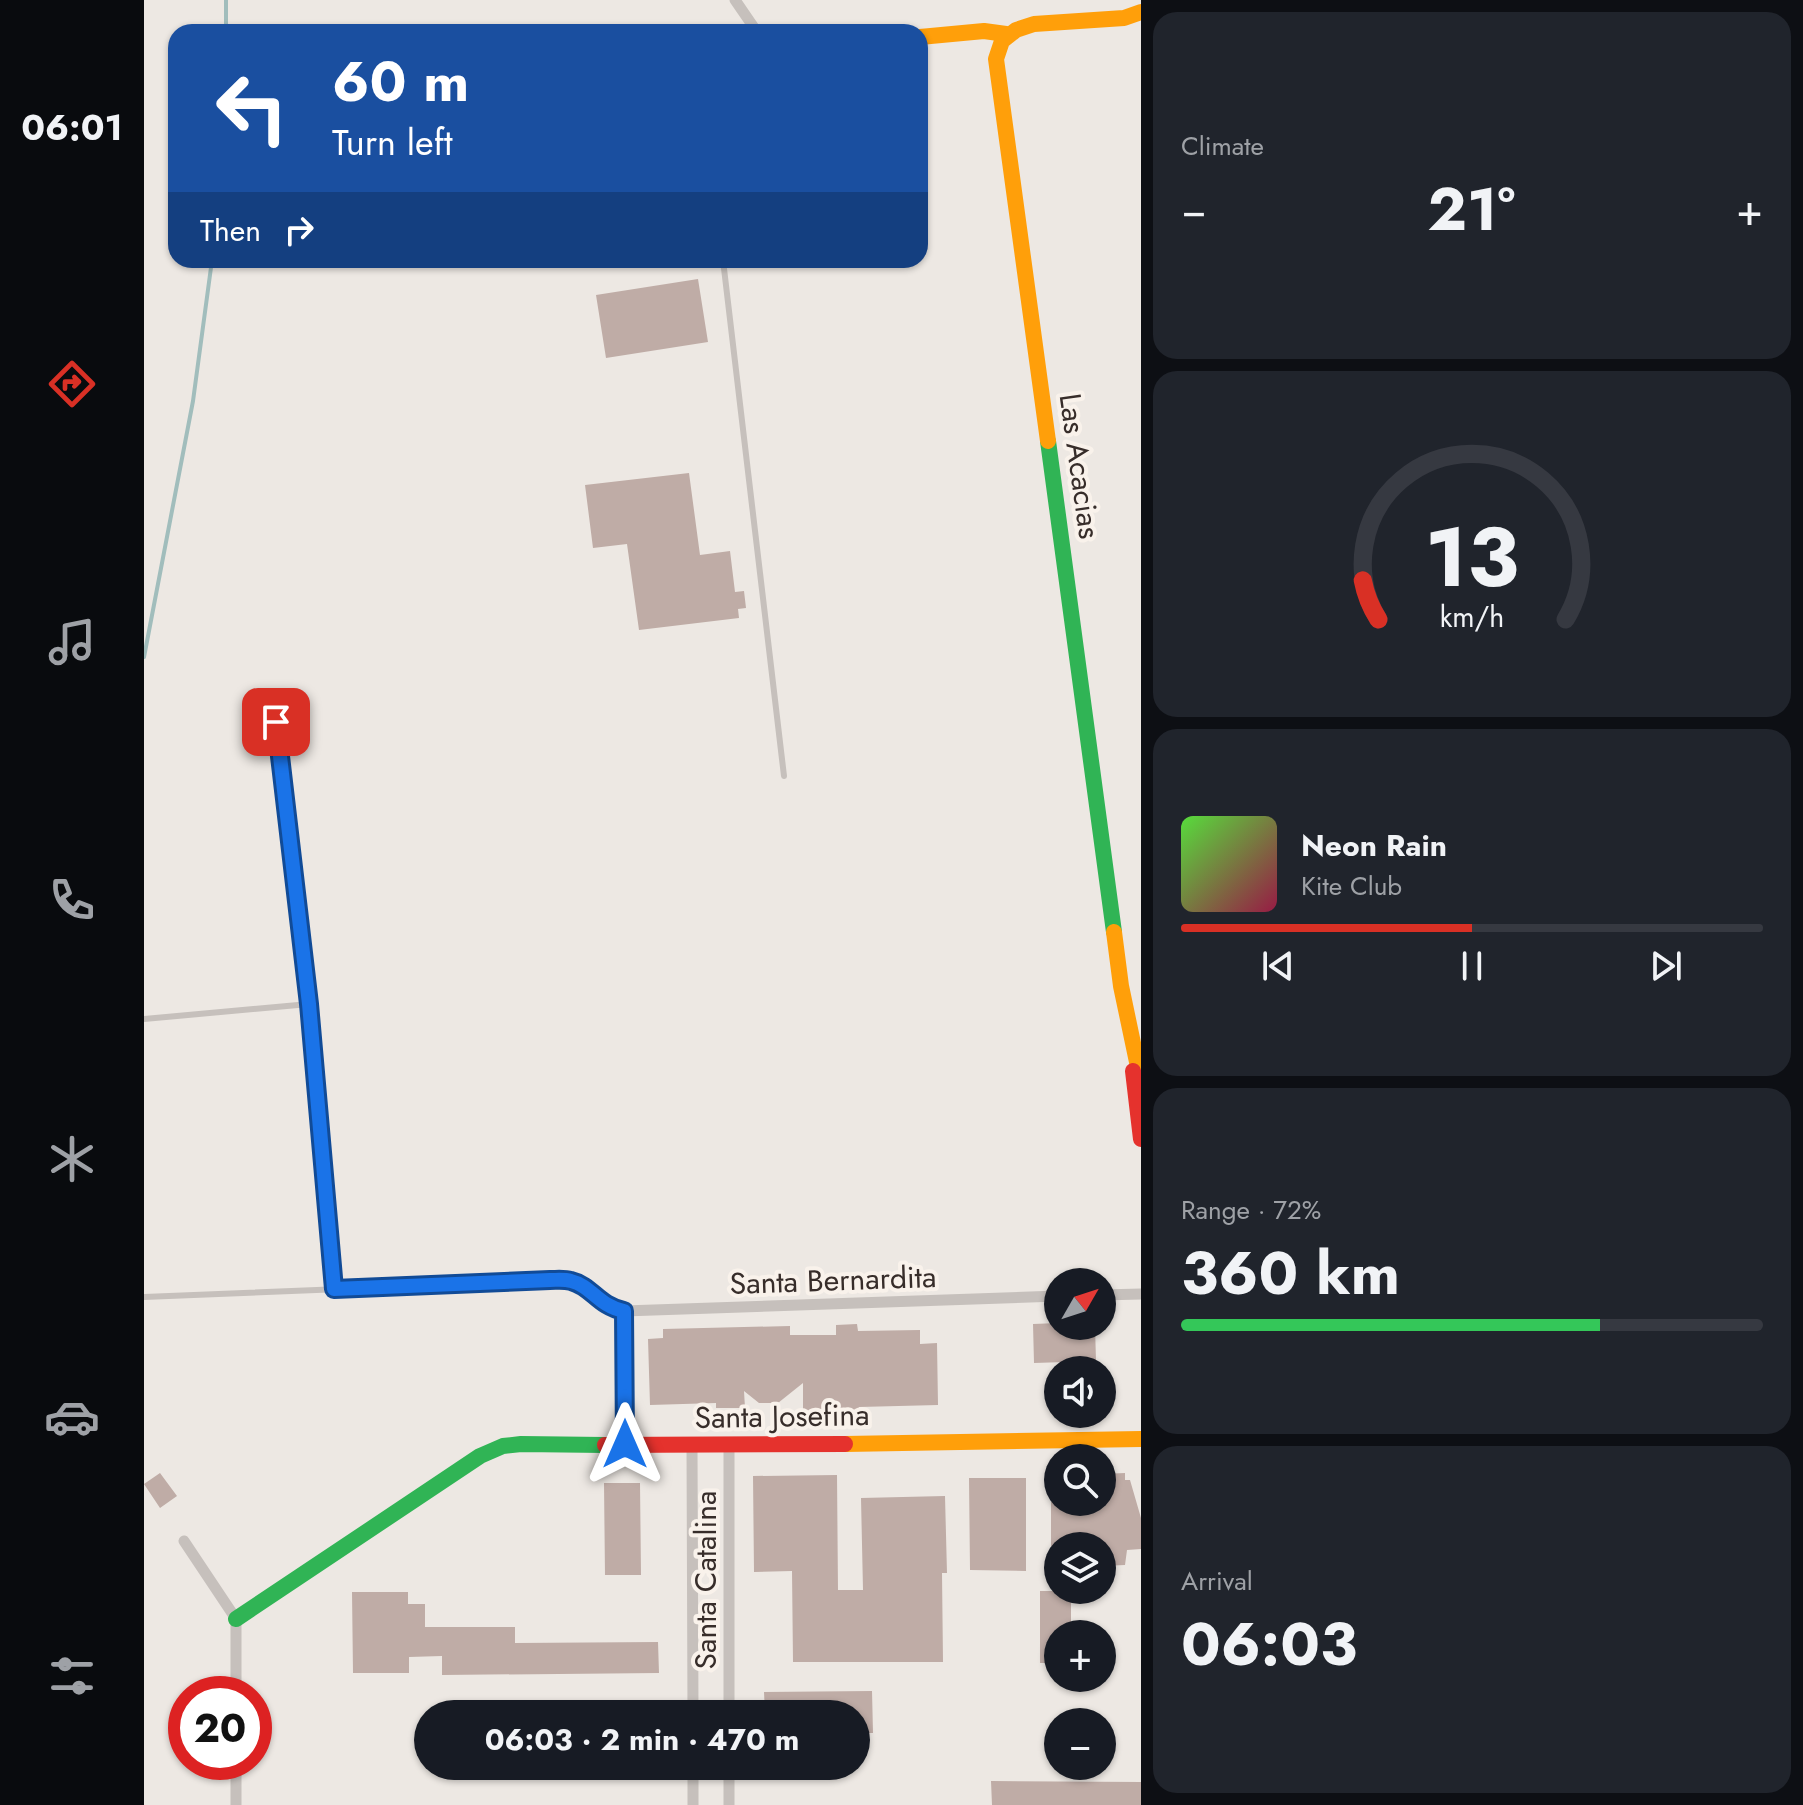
<!DOCTYPE html>
<html lang="en">
<head>
<meta charset="utf-8">
<style>
  body { margin:0; font-family:Jost,sans-serif; background:#20242c; color:#f1f3f6; height:100vh; display:flex; flex-direction:column; font-size:30px; white-space:nowrap }
  * { box-sizing:border-box; margin:0 }
  p { font-size:26px; color:#9ea1a6 }
  .icon { flex:none; width:44px; height:44px; fill:none; stroke:currentColor; stroke-width:2; stroke-linecap:round; stroke-linejoin:round }
  .map { position:relative; flex:1; overflow:hidden }
  .details { display:flex; flex-direction:column; gap:12px; padding:12px; background:#0d0f14; width:662px }
  .details>* { flex:none }
  .banner { position:absolute; left:24px; top:24px; width:760px; height:244px; border-radius:24px; box-shadow:0 2px 6px #0004; background:#1a4fa0; color:#fff; overflow:hidden }
  .needle { width:52px; rotate:51deg }
  .tools { position:absolute; left:900px; top:1268px; display:grid; gap:16px }
  .tools a { display:grid; place-items:center; width:72px; height:72px; border-radius:50%; background:#171b24; box-shadow:0 2px 6px #0004; font-size:40px }
  .speed { position:absolute; left:24px; top:1676px; display:flex; gap:16px; font-size:40px; font-weight:700; text-align:center }
  .speed>* { display:grid; place-content:center; width:104px; height:104px; border-radius:50%; background:#171b24; box-shadow:0 2px 6px #0004; line-height:1 }
  .speed .limit { border:12px solid #d22; background:#fff; color:#111 }
  .pin { position:absolute; display:grid; place-items:center; width:68px; height:68px; color:#fff; margin:-34px; border-radius:16px; box-shadow:0 4px 12px #0006 }
  .me { position:absolute; width:88px; margin:-44px; rotate:0deg; stroke-linejoin:round; filter:drop-shadow(0 0 6px #0008) }
  .turn { display:flex; align-items:center; gap:28px; height:168px; padding:0 32px; font-size:36px }
  .turn .icon { width:104px; height:104px; stroke-width:2.5 }
  .turn b { display:block; font-size:56px; line-height:68px }
  .then { display:flex; align-items:center; height:76px; padding:0 32px; background:#0003; gap:16px; font-size:30px }
  .big { font-size:60px; font-weight:700; line-height:1.1 }
  .details .widget { flex:1; display:flex; flex-direction:column; justify-content:center; gap:12px; min-width:0; padding:0 28px; border-radius:24px; background:#20242c }
  .details .dial { align-items:center; gap:0 }
  .dial svg { height:208px; overflow:visible; fill:none; stroke:#363941; stroke-width:7; stroke-linecap:round; text-anchor:middle }
  .dial text { fill:#f1f3f6; stroke:none }
  .song { display:flex; align-items:center; gap:24px }
  .cover { width:96px; height:96px; border-radius:12px; background:linear-gradient(135deg,hsl(110 70% 55%),hsl(340 70% 35%)) }
  .played { height:8px; border-radius:4px; background:linear-gradient(90deg,#d93025 50%,#363941 50%) }
  .keys { display:flex; justify-content:space-around; direction:ltr }
  .heat { display:flex; justify-content:space-between; align-items:center; font-size:44px; direction:ltr }
  .charge { height:12px; border-radius:6px; background:linear-gradient(90deg,#34c759 72%,#363941 0) }
  .trip { position:absolute; left:270px; top:1700px; width:456px; height:80px; border-radius:40px; background:#171b24; box-shadow:0 2px 6px #0004; font-weight:700; line-height:80px; text-align:center }
  main { display:flex; flex:1; min-height:0 }
  .dock { display:flex; flex-direction:column; width:144px; justify-content:space-around; align-items:center; background:#090b0e; color:#9ea1a6 }
  .dock .icon { width:56px; height:56px }
  .dock .current { color:#d93025 }
  .dock b { font-size:36px; color:#f1f3f6 }
  .map>svg:first-child { display:block }
  .lines { fill:none; stroke-linecap:round; stroke-linejoin:round }
  .stream { stroke:#a1bdbc; stroke-width:4 }
  .building { fill:#bfaca6 }
  .lane { stroke:#c6c0bc; stroke-width:6 }
  .street { stroke:#c6c0bc; stroke-width:11 }
  .fast { stroke:#30b455; stroke-width:16 }
  .slow { stroke:#ff9f0a; stroke-width:16 }
  .jam { stroke:#e5322d; stroke-width:16 }
  .route-casing { stroke:#114b97; stroke-width:20 }
  .route { stroke:#1a73e8; stroke-width:14 }
  .labels { text-anchor:middle; dominant-baseline:central; stroke-width:8; stroke-linejoin:round; paint-order:stroke }
  .street-label { font-size:30px; fill:#372d2a; stroke:#f9f2eb }
</style>
</head>
<body>
<main>
<nav class="dock">
<b>06:01</b>
<svg class="icon current" aria-label="directions" viewBox="0 0 24 24"><path d="M12 3l9 9-9 9-9-9zM9 14v-3h6M13 9l2 2-2 2"/></svg>
<svg class="icon" aria-label="music" viewBox="0 0 24 24"><path d="M9 18V5l10-2v13"/><circle cx="6" cy="18" r="3"/><circle cx="16" cy="16" r="3"/></svg>
<svg class="icon" aria-label="phone" viewBox="0 0 24 24"><path d="M5 4h4l2 5-3 2q2 4 5 5l2-3 5 2v4C11 20 4 13 5 4z"/></svg>
<svg class="icon" aria-label="climate" viewBox="0 0 24 24"><path d="M12 3v18M4 7l16 10M4 17L20 7"/></svg>
<svg class="icon" aria-label="car" viewBox="0 0 24 24"><path d="M5 17H2v-5l4-1 3-4h7l3 4 3 1v5h-3M9 17h6M6 11h13"/><circle cx="7" cy="17" r="2"/><circle cx="17" cy="17" r="2"/></svg>
<svg class="icon" aria-label="filters" viewBox="0 0 24 24"><path d="M4 7h16M4 17h16"/><circle cx="9" cy="7" r="2"/><circle cx="15" cy="17" r="2"/></svg>
</nav>
<div class="map">
<svg width="997" height="1805" viewBox="0 0 997 1805">
  <rect width="100%" height="100%" fill="#ede8e3"/>
  <g class="lines">
    <!-- stream -->
    <path class="stream" d="M82,32V0
      M0,657L49,401L68,260"/>
  </g>
  <!-- building -->
  <path class="building" d="M554,279L564,342L462,358L452,295Z
    M545,473L556,555L586,551L591,592L600,591L602,608L594,609L595,618L495,630L483,544L449,548L441,485Z
    M914,1323V1326H951L952,1361L890,1363L889,1324Z
    M713,1324L714,1331L776,1330V1344L793,1343L794,1405L715,1407V1411L659,1412V1383L634,1403H615L600,1391L601,1408H572V1403L506,1405L504,1339L519,1338V1329L646,1326V1335H692V1325Z
    M16,1473L33,1496L16,1508L0,1484Z
    M981,1473V1480H986L997,1518V1549L983,1550L981,1565L958,1566V1546H907V1502H958V1474Z
    M693,1475L694,1590H719L717,1498L801,1496L803,1573H798L799,1662H649L648,1571L610,1572L609,1476Z
    M825,1478H882V1571L826,1570Z
    M460,1483H496L497,1575H461Z
    M896,1591H927V1634H914V1663H896Z
    M208,1592H264V1604H281V1627H371V1643L514,1642L515,1673L298,1675V1656L265,1657V1673H209Z
    M728,1691L729,1733H712V1714H621L620,1692Z
    M847,1781L997,1782V1805H848Z"/>
  <g class="lines">
    <!-- lane -->
    <path class="lane" d="M579,260L640,776
      M129,691L165,1004L190,1289
      M0,1019L165,1004
      M0,1297L425,1280L437,1285L466,1308
      M480,1312L481,1444"/>
    <!-- street -->
    <path class="street" d="M591,0L613,32
      M958,1295L997,1294
      M466,1308L480,1311L914,1296
      M548,1446L549,1714
      M585,1446V1714
      M40,1541L92,1619V1694
      M92,1762V1805
      M549,1766V1805
      M585,1766V1805"/>
    <!-- fast -->
    <path class="fast" d="M904,441L970,932
      M92,1619L336,1456L359,1446L377,1444L461,1445"/>
    <!-- slow -->
    <path class="slow" d="M776,37L840,31L862,34
      M904,441L852,59L858,41L872,30L890,24L980,18L997,12
      M970,932L977,986L997,1081
      M701,1444L997,1439"/>
    <!-- jam -->
    <path class="jam" d="M989,1071L997,1139
      M461,1445L701,1444"/>
  </g>
  <g class="lines">
    <!-- route casing -->
    <g class="route-casing">
      <path id="route" d="M132,722L165,1004L190,1289L406,1280C413,1280 420,1279 427,1281C448,1286 454,1306 480,1311L481,1444"/>
    </g>
    <!-- route -->
    <use href="#route" class="route"/>
  </g>
  <g class="labels">
    <!-- street labels -->
    <g class="street-label">
      <text transform="translate(936 466) rotate(82)">Las Acacias</text>
      <text transform="translate(689 1280) rotate(-2)">Santa Bernardita</text>
      <text transform="translate(638 1416) rotate(-1)">Santa Josefina</text>
      <text transform="translate(561 1580) rotate(-90)">Santa Catalina</text>
    </g>
  </g>
</svg>
<div class="tools">
<a><svg class="needle" viewBox="-14 -14 28 28"><path d="M0-13l5 13h-10z" fill="#e53935"/><path d="M0 13l5-13h-10z" fill="#9ea1a6"/></svg></a>
<a><svg class="icon" aria-label="sound" viewBox="0 0 24 24"><path d="M4 9h4l5-4v14l-5-4H4zM17 9q2 3 0 6"/></svg></a>
<a><svg class="icon" aria-label="search" viewBox="0 0 24 24"><circle cx="10" cy="10" r="6"/><path d="M15 15l6 6"/></svg></a>
<a><svg class="icon" aria-label="layers" viewBox="0 0 24 24"><path d="M12 4l9 5-9 5-9-5zM3 14l9 5 9-5"/></svg></a>
<a>+</a>
<a>−</a>
</div>
<div class="speed"><div class="limit">20</div></div>
<div class="pin" style="left:132px;top:722px;background:#d93025"><svg class="icon" aria-label="arrive" viewBox="0 0 24 24"><path d="M6 21V4h12l-3 4 3 4H6"/></svg></div>
<svg class="me" style="left:481px;top:1444px" viewBox="-20 -20 40 40"><path d="M0-17L14 15 0 8-14 15z" fill="#1a73e8" stroke="#fff" stroke-width="4"/></svg>
<div class="trip">06:03 · 2 min · 470 m</div>
<div class="banner">
<div class="turn"><svg class="icon" aria-label="left" viewBox="0 0 24 24"><path d="M17 20v-9H6M10 6l-5 5 5 5"/></svg><div><b>60 m</b>Turn left</div></div>
<div class="then">Then<svg class="icon" aria-label="right" viewBox="0 0 24 24"><path d="M7 20v-9h11M14 6l5 5-5 5"/></svg></div>
</div>
</div>
<section class="details">
<div class="widget"><p>Climate</p>
<div class="heat"><a>−</a><b class="big">21°</b><a>+</a></div>
</div>
<div class="widget dial"><svg viewBox="0 0 100 80">
<path d="M14 69A42 42 0 1 1 86 69"/>
<path d="M14 69A42 42 0 0 1 8 54" stroke="#d93025"/>
<text x="50" y="56" font-size="32" font-weight="700">13</text>
<text x="50" y="72" font-size="11">km/h</text>
</svg></div>
<div class="widget">
<div class="song"><i class="cover"></i><div><b>Neon Rain</b><p>Kite Club</p></div></div>
<div class="played"></div>
<div class="keys"><svg class="icon" aria-label="previous" viewBox="0 0 24 24"><path d="M18 5L8 12l10 7zM5 5v14"/></svg><svg class="icon" aria-label="pause" viewBox="0 0 24 24"><path d="M8 5v14M16 5v14"/></svg><svg class="icon" aria-label="next" viewBox="0 0 24 24"><path d="M6 5l10 7-10 7zM19 5v14"/></svg></div>
</div>
<div class="widget"><p>Range · 72%</p><b class="big">360 km</b><div class="charge"></div></div>
<div class="widget"><p>Arrival</p><b class="big">06:03</b></div>
</section>
</main>
</body>
</html>
